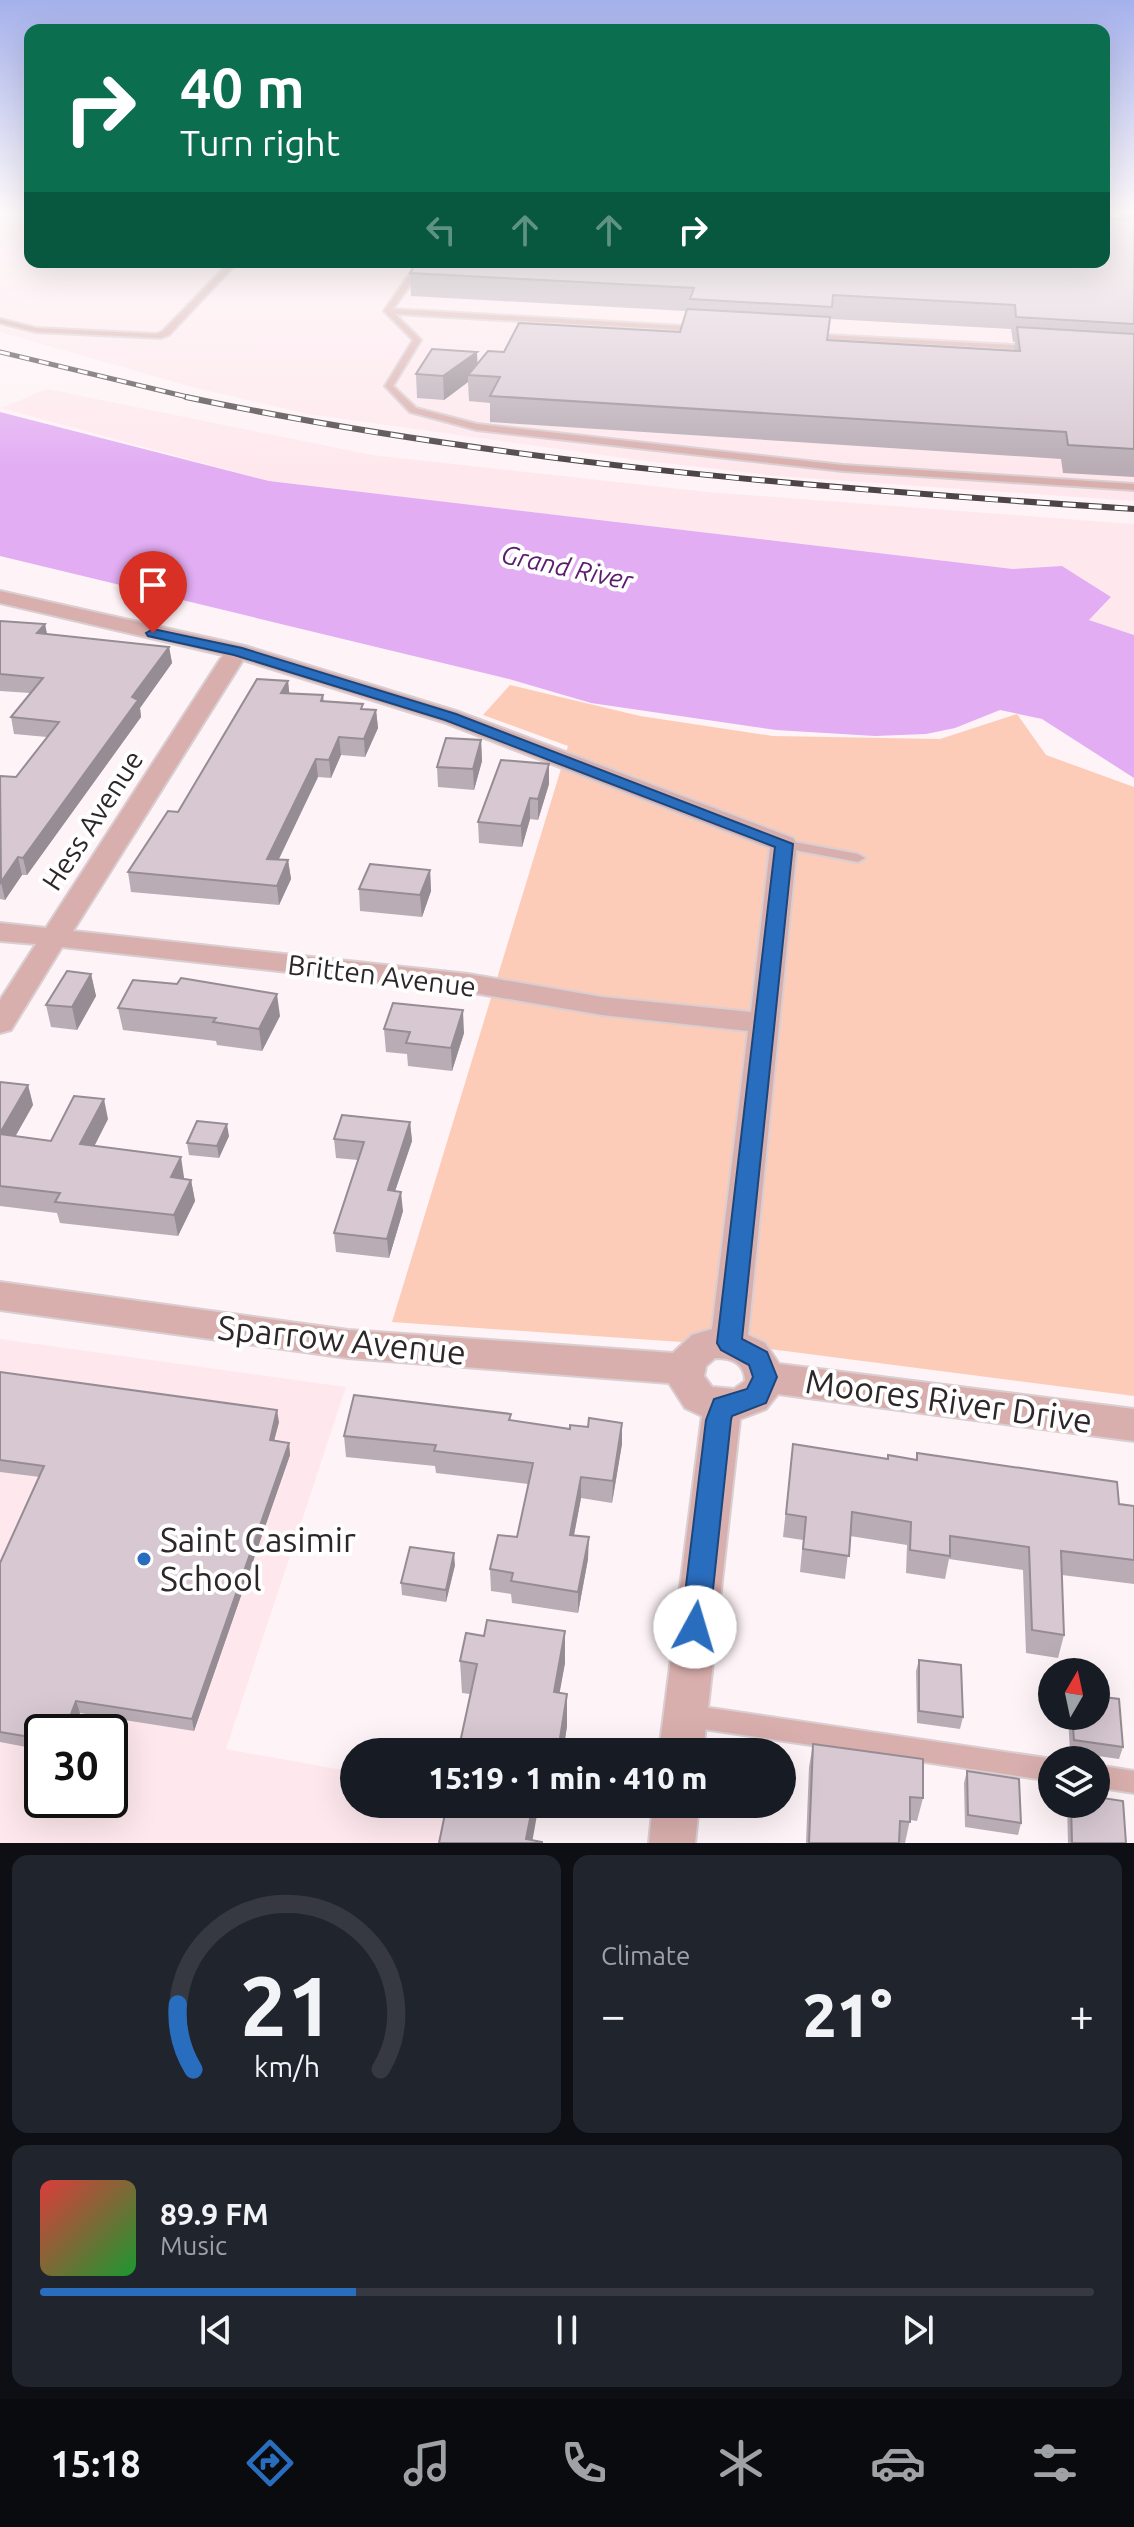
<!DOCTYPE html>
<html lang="en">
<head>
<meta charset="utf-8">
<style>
  body { margin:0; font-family:Ubuntu,sans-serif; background:#20242c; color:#f1f3f6; height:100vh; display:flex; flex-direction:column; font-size:30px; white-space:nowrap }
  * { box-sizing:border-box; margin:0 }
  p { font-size:26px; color:#9ea1a6 }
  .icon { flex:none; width:44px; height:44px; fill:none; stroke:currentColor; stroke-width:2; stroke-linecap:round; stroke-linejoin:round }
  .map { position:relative; height:1843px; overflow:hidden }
  .details { display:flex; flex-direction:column; gap:12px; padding:12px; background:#0d0f14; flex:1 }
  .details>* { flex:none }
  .hud { position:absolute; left:24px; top:24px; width:1086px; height:244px; border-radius:16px; box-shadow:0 8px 32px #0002; background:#0b6e4f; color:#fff; overflow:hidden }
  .needle { width:52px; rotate:9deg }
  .buttons { position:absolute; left:1038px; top:1658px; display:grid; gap:16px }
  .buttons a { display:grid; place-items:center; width:72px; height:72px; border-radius:50%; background:#171b24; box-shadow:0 8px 32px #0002; font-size:40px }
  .speed { position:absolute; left:24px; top:1714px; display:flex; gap:16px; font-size:40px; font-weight:700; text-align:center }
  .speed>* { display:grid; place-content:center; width:104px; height:104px; border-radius:50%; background:#171b24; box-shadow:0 8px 32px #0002; line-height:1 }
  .speed .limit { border:4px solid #111; border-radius:12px; background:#fff; color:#111 }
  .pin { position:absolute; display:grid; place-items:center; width:68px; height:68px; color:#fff; margin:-82px -34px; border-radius:50% 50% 50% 0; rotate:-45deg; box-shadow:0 0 8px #0007 }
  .pin .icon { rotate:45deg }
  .me { position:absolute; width:88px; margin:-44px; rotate:6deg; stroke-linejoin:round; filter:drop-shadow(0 0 6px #0008) }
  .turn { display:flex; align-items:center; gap:28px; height:168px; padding:0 24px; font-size:36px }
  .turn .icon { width:104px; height:104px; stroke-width:2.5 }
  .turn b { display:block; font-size:56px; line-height:68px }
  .lanes { display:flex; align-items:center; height:76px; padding:0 24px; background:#0003; justify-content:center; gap:40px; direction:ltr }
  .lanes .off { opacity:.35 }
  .big { font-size:60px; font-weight:800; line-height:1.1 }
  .details .widget { flex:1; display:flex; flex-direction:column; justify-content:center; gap:12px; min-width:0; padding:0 28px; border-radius:16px; background:#20242c }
  .details .dial { align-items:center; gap:0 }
  .dial svg { height:208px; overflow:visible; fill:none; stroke:#363941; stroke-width:7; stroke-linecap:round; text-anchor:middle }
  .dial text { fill:#f1f3f6; stroke:none }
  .song { display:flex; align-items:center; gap:24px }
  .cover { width:96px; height:96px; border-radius:12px; background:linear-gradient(135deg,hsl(0 70% 55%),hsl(130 70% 35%)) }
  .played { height:8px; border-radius:4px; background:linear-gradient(90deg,#296dbe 30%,#363941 30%) }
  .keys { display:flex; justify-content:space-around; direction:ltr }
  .heat { display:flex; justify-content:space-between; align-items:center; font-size:44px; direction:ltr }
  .details .tiles { flex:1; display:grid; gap:12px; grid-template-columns:1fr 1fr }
  .widget:last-child { grid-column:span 2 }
  .trip { position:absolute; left:340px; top:1738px; width:456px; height:80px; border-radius:40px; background:#171b24; box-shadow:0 8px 32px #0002; font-weight:800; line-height:80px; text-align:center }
  .dock { display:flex; height:128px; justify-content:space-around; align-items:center; background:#090b0e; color:#9ea1a6 }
  .dock .icon { width:56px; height:56px }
  .dock .active { color:#296dbe }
  .dock b { font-size:36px; color:#f1f3f6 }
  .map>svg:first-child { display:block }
  .built { fill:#fee8ee; fill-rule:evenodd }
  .green { fill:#fcccb9 }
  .water { fill:#e2adf3 }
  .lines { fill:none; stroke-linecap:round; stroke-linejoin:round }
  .service-casing { stroke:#d9ced1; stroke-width:4 }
  .minor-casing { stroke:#d9ced1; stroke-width:4 }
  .service { fill:#d9afad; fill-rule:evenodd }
  .minor { fill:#d9afad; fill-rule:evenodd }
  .rail-far1-casing { stroke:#4c4446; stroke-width:5 }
  .rail-casing { stroke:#4c4446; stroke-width:6 }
  .rail-far1 { stroke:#fff; stroke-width:3; stroke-dasharray:10; stroke-linecap:butt }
  .rail { stroke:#fff; stroke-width:4; stroke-dasharray:13; stroke-linecap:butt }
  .wall { fill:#b9acb5; fill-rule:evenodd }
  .shaded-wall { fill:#968c93 }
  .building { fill:#d7c8d2; stroke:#968c93; stroke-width:2 }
  .route { fill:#296dbe; stroke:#1b477c; stroke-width:2 }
  .poi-dot { fill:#296dbe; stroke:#fff; stroke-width:3 }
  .labels { text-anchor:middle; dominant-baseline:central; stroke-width:8; stroke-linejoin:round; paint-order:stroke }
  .far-water-label { font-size:26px; font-style:italic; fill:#5b1c6d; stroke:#fff }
  .street-label { font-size:28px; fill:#2e2729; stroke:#fff }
  .near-street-label { font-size:34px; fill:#2e2729; stroke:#fff }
  .near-poi-label { font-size:34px; fill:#2e2729; stroke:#fff; text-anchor:start }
</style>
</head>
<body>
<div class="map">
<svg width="1134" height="1843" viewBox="0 0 1134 1843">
  <rect width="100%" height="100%" fill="#fef3f6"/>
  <!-- built -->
  <path class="built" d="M0,212H30V262H1104V212H1134V501L776,476L638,460L308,414L192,387L0,332Z
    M47,389L372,455L707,492L1134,524V635L1089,620L1111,598L1062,566L1013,569L269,481L1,408Z
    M0,1339L346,1387L226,1749L354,1772V1804H455L447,1843H0ZM42,1732H110V1800H42Z"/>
  <!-- green -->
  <path class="green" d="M510,685L640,716L773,736L940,739L1017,714L1046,755L1134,787V1396L754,1347L392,1322L568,746L483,715Z"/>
  <!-- water -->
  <path class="water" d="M0,412L269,481L1013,569L1062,566L1111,597L1089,620L1134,635V778L1042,719L1000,710L955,728L926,734L875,736L776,730L591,703L509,679L0,556Z"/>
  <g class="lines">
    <!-- service casing -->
    <g class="service-casing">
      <path id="service" d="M230,262H238L169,335L161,338L36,332L0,323V319L36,328L157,334L163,331Z
        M418,262H426L393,309L699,327L703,329L699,331L395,314L421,340L393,386L416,408L477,424L843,465L1134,484V490L843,471L477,430L410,412L385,386L413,340L384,311Z
        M808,334L1030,346L1034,348L1030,350L811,338L807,336Z
        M784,840L858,854L865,858L858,862L779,847L777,844Z
        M690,1705L1052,1759L1055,1760H1052V1781L690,1727L682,1723L679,1716L682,1709Z
        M1096,1765L1134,1771V1793L1096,1787Z"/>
    </g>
    <!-- minor casing -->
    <g class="minor-casing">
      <path id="minor" d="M0,591L245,646L459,712L793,838L797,844L748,1335L765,1343L779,1364L1134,1409V1441L778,1394L766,1409L740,1419L703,1752H659L702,1416L685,1408L669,1383L348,1358L0,1310V1282L348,1330L673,1353L692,1335L712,1329L748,1031L602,1015L468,992L62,947L11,1030L0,1033V1000L36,944L0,941V923L46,928L223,655L0,603ZM243,660L443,722L770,848L751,1012L602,997L468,974L73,931ZM715,1358C732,1358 745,1363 745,1381L734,1389L712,1387L704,1376L706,1366Z
        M653,1804H699L695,1843H649Z"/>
    </g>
    <!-- service -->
    <use href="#service" class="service"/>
    <!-- minor -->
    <use href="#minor" class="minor"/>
    <!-- rail-far1 casing -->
    <g class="rail-far1-casing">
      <path id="rail-far1" d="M0,352L196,399"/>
    </g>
    <!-- rail casing -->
    <g class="rail-casing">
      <path id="rail" d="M186,397C499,463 816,488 1134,509"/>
    </g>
    <!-- rail-far1 -->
    <use href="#rail-far1" class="rail-far1"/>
    <!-- rail -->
    <use href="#rail" class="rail"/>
  </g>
  <!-- wall -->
  <path class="wall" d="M1119,212H1134V477L1063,473L1061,459L490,422V403L469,401L468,382L444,400L417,398L416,374L477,352V364L504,352L680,332L686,311L411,296L410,273L1121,219ZM831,319L1011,329L1013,342H1015L1014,350L828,340Z
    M0,621L45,624L47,634L169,647L172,663L140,708L141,717L27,875H22L5,900L0,899V776L16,777L47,737L14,734L11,717L30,693L0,691Z
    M288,681L289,693L323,695L324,701L363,709L376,710L378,728L365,757L341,755L331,778L318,777L278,859L288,860L291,879L279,905L131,892L128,872Z
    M481,740L482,761L474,790L438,787L437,767Z
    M549,764V784L538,820L530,819L522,847L479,843L478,822Z
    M430,870L431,891L422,917L360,911L359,889Z
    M91,974L96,996L77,1030L51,1027L46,1005Z
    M118,1008L280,1016L262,1051L217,1045L216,1041L123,1030Z
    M384,1029L464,1033L452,1071L408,1066L407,1054L386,1052Z
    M0,1082L28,1085L33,1105L15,1136L51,1141L108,1119L95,1145L184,1177V1179L191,1180L195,1201L178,1236L60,1223L57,1213L0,1206Z
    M410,1122L412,1141L395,1191L403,1211L389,1258L336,1252L334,1233L358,1160L336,1158L334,1139Z
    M229,1136L219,1158L189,1155L187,1143Z
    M0,1372L279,1422L274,1441L289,1443L290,1455L194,1731L80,1713L42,1732V1750L0,1742V1563L40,1477L0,1472Z
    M511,1420L622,1444L612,1503L581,1498L574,1535L588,1559L578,1613L512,1603L511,1594L491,1591L490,1569L517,1537L528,1484L436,1473L435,1466L346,1457L344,1436Z
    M793,1444L888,1459L916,1460L917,1453L1119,1504L1134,1506V1584L1062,1575L1064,1635L1058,1658L1026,1653L1023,1570L949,1559L945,1579L906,1573L907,1545L850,1536L845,1579L800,1572L803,1540L783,1537Z
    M455,1565L446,1602L402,1595L401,1583Z
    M565,1631V1663L559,1693L567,1726L563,1752H458L470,1694L462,1693L460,1661L484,1636Z
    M919,1660L963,1717L960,1729L917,1723L916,1671Z
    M1068,1716H1096L1123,1747L1119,1759L1070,1752Z
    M813,1744L923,1798L917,1821L910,1820L905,1843H806L809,1767Z
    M967,1771L1021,1823L1018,1835L965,1827L964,1783Z
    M1067,1804H1096L1126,1843H1068Z"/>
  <!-- shaded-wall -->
  <path class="shaded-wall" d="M477,352L478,375H468V382L444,400L443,376Z
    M45,624L48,640L37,633Z
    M169,647L172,663L140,708L141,717L27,875L23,858L132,697Z
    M288,681L290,699L281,693Z
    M376,710L378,728L365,757L364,739Z
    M339,737L341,755L331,778L329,760Z
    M481,740L482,761L474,790L473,769Z
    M316,759L318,777L270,878L267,859Z
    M549,764V784L538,820V799Z
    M530,798V819L522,847L521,826Z
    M18,857L22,875L5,900L1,882Z
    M288,860L291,879L279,905L277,886Z
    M430,870L431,891L422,917L420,895Z
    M91,974L96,996L77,1030L72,1007Z
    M277,994L280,1016L262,1051L259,1029Z
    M463,1010L464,1033L452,1071L451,1048Z
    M28,1085L33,1105L5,1155L0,1133Z
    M104,1099L108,1119L85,1164L80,1144Z
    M410,1122L412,1141L389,1209L388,1190Z
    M227,1124L229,1136L219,1158L217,1146Z
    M181,1157L184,1177L175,1198L171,1177Z
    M191,1180L195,1201L178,1236L174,1215Z
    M401,1192L403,1211L389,1258L387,1239Z
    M277,1410L279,1422L271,1452L270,1440Z
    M622,1423V1444L612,1503L613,1481Z
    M289,1443L290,1455L194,1731L192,1719Z
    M581,1477V1498L570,1556V1535Z
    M589,1537L588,1559L578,1613V1592Z
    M454,1553L455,1565L446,1602V1590Z
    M565,1631V1663L554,1724V1692Z
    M567,1694V1726L563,1752H558Z
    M76,1701L80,1713L72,1732H64Z
    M533,1804H539L532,1843L526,1839Z"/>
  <!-- building -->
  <path class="building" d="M1130,215H1134V324L1016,317L1015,305L833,295L832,307L690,299L694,288L410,273L417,262H1104V218L1131,220Z
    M687,309L830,317L827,340L1020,351L1017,327L1134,334V449L1068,445L1066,432L490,396L500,377L468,375L488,351L504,352L519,323L680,332Z
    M432,349L477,352L443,376L416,374Z
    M0,621L45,624L37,633L169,647L132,697L138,700L23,858L18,857L1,882L0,776L16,777L59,722L11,717L43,678L0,674Z
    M257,679L288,681L281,693L323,695L321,701L363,704L361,709L376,710L364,739L339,737L329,760L316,759L267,859L288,860L277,886L128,872L168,811L178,812Z
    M446,738L481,740L473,769L437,767Z
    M501,760L549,764L538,799L530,798L521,826L478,822Z
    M370,864L430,870L420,895L359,889Z
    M67,971L91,974L72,1007L46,1005Z
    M181,978L277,994L259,1029L213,1022L216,1018L118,1008L133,980L177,984Z
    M393,1003L463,1010L451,1048L406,1043L410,1032L384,1029Z
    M0,1082L28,1085L0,1133Z
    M74,1096L104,1099L80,1144L181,1157L171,1177L191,1180L174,1215L55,1202L60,1193L0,1186V1134L51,1141Z
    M342,1115L410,1122L388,1190L401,1192L387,1239L334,1233L364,1142L334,1139Z
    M197,1121L227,1124L217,1146L187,1143Z
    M0,1372L277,1410L270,1440L289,1443L192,1719L76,1701L64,1732H42V1739L0,1732V1563L44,1466L0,1460Z
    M354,1395L511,1414L509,1420L570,1429V1425L588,1427L589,1418L622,1423L613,1481L581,1477L570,1535L589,1537L578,1592L511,1581L513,1573L490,1569L498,1535L517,1537L533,1463L434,1451L436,1445L344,1436Z
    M793,1444L888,1459V1455L917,1460V1453L1117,1482L1119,1504L1134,1506V1560L1061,1551L1064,1635L1032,1630L1029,1547L950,1536V1556L910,1550L911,1522L852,1512L849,1556L803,1549L806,1517L786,1514Z
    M410,1547L454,1553L446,1590L401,1583Z
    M487,1620L565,1631L554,1692L567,1694L558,1751L543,1749L542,1752H458L477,1664L460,1661L466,1633L484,1636Z
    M919,1660L961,1665L963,1717L919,1711Z
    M1096,1696L1119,1699L1123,1747L1074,1740L1072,1716H1096Z
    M813,1744L923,1759V1798L910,1797V1822L900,1821L899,1843H809Z
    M967,1771L1019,1779L1021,1823L968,1815Z
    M1096,1797L1123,1801L1126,1843H1072L1071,1804H1096Z
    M447,1804H533L526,1839L542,1842V1843H439Z"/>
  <!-- sky -->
  <linearGradient id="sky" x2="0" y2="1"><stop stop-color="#a5b1ec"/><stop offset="0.45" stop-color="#fffafb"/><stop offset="1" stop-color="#fffafb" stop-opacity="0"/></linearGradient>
  <rect width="1134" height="470" fill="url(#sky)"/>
  <!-- route -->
  <path class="route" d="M153,629L242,648L456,714L793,844L742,1339L767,1352L777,1377L766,1403L732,1416L731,1420L709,1627L705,1636L695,1639L685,1636L681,1627L706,1420L714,1399L747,1389L753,1377L749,1365L721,1350L717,1343L775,847L445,720L234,655L148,636L146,633Z"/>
  <!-- markers -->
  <circle class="poi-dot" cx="144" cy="1559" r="8"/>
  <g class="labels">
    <!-- far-water labels -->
    <g class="far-water-label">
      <text transform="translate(567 567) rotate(12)">Grand River</text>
    </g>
    <!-- street labels -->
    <g class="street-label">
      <text transform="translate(92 820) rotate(-57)">Hess Avenue</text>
      <text transform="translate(382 975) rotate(7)">Britten Avenue</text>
    </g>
    <!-- near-street labels -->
    <g class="near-street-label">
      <text transform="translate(342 1339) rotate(6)">Sparrow Avenue</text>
      <text transform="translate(949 1400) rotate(8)">Moores River Drive</text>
    </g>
    <!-- near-poi labels -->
    <g class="near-poi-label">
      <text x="160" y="1539">Saint Casimir<tspan x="160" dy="39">School</tspan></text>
    </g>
  </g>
</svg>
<div class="buttons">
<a><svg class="needle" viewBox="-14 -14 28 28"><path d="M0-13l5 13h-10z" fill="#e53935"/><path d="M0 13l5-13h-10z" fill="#9ea1a6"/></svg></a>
<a><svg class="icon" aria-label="layers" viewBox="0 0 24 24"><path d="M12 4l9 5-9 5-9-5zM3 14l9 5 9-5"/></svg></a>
</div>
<div class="speed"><div class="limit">30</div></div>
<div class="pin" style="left:153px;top:633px;background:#d93025"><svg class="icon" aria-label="arrive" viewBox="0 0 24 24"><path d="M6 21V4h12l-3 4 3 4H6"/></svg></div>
<svg class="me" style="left:695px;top:1627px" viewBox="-20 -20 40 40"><circle r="19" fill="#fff"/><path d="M0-13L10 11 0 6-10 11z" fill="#296dbe"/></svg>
<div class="trip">15:19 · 1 min · 410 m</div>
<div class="hud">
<div class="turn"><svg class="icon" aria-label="right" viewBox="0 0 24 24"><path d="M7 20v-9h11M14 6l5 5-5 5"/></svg><div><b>40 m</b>Turn right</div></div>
<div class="lanes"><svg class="icon off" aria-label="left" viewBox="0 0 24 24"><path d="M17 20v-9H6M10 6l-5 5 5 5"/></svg><svg class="icon off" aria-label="ahead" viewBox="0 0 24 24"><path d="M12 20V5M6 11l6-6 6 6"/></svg><svg class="icon off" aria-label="ahead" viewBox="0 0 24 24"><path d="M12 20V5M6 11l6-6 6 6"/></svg><svg class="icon" aria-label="right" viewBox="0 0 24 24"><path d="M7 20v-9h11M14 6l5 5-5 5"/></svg></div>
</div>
</div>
<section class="details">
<div class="tiles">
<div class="widget dial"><svg viewBox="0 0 100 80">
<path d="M14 69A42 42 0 1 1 86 69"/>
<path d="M14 69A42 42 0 0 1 8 44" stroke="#296dbe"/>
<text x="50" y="56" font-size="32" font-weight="700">21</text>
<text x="50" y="72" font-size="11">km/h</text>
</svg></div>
<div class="widget"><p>Climate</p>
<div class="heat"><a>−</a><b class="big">21°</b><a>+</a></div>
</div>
<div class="widget">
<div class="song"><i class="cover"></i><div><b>89.9 FM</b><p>Music</p></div></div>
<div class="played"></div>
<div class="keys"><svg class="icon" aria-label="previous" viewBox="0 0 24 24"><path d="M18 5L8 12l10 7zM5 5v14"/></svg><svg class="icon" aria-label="pause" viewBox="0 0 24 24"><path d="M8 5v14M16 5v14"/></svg><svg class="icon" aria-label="next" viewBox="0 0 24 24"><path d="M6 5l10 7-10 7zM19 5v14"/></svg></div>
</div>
</div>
</section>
<nav class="dock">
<b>15:18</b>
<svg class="icon active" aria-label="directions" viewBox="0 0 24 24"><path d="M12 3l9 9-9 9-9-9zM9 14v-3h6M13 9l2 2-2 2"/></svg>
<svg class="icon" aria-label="music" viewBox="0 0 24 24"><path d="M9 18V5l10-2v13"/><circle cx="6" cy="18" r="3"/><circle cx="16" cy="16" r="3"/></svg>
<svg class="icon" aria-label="phone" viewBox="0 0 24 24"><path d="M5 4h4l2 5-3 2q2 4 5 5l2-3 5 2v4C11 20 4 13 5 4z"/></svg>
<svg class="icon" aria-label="climate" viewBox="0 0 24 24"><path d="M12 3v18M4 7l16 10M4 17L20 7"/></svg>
<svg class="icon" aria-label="car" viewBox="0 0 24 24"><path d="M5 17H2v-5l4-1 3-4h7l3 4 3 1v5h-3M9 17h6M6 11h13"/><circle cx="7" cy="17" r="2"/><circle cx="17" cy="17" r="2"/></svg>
<svg class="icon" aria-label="filters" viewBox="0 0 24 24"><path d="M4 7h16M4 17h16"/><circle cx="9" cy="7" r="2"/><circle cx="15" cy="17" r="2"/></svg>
</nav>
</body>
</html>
